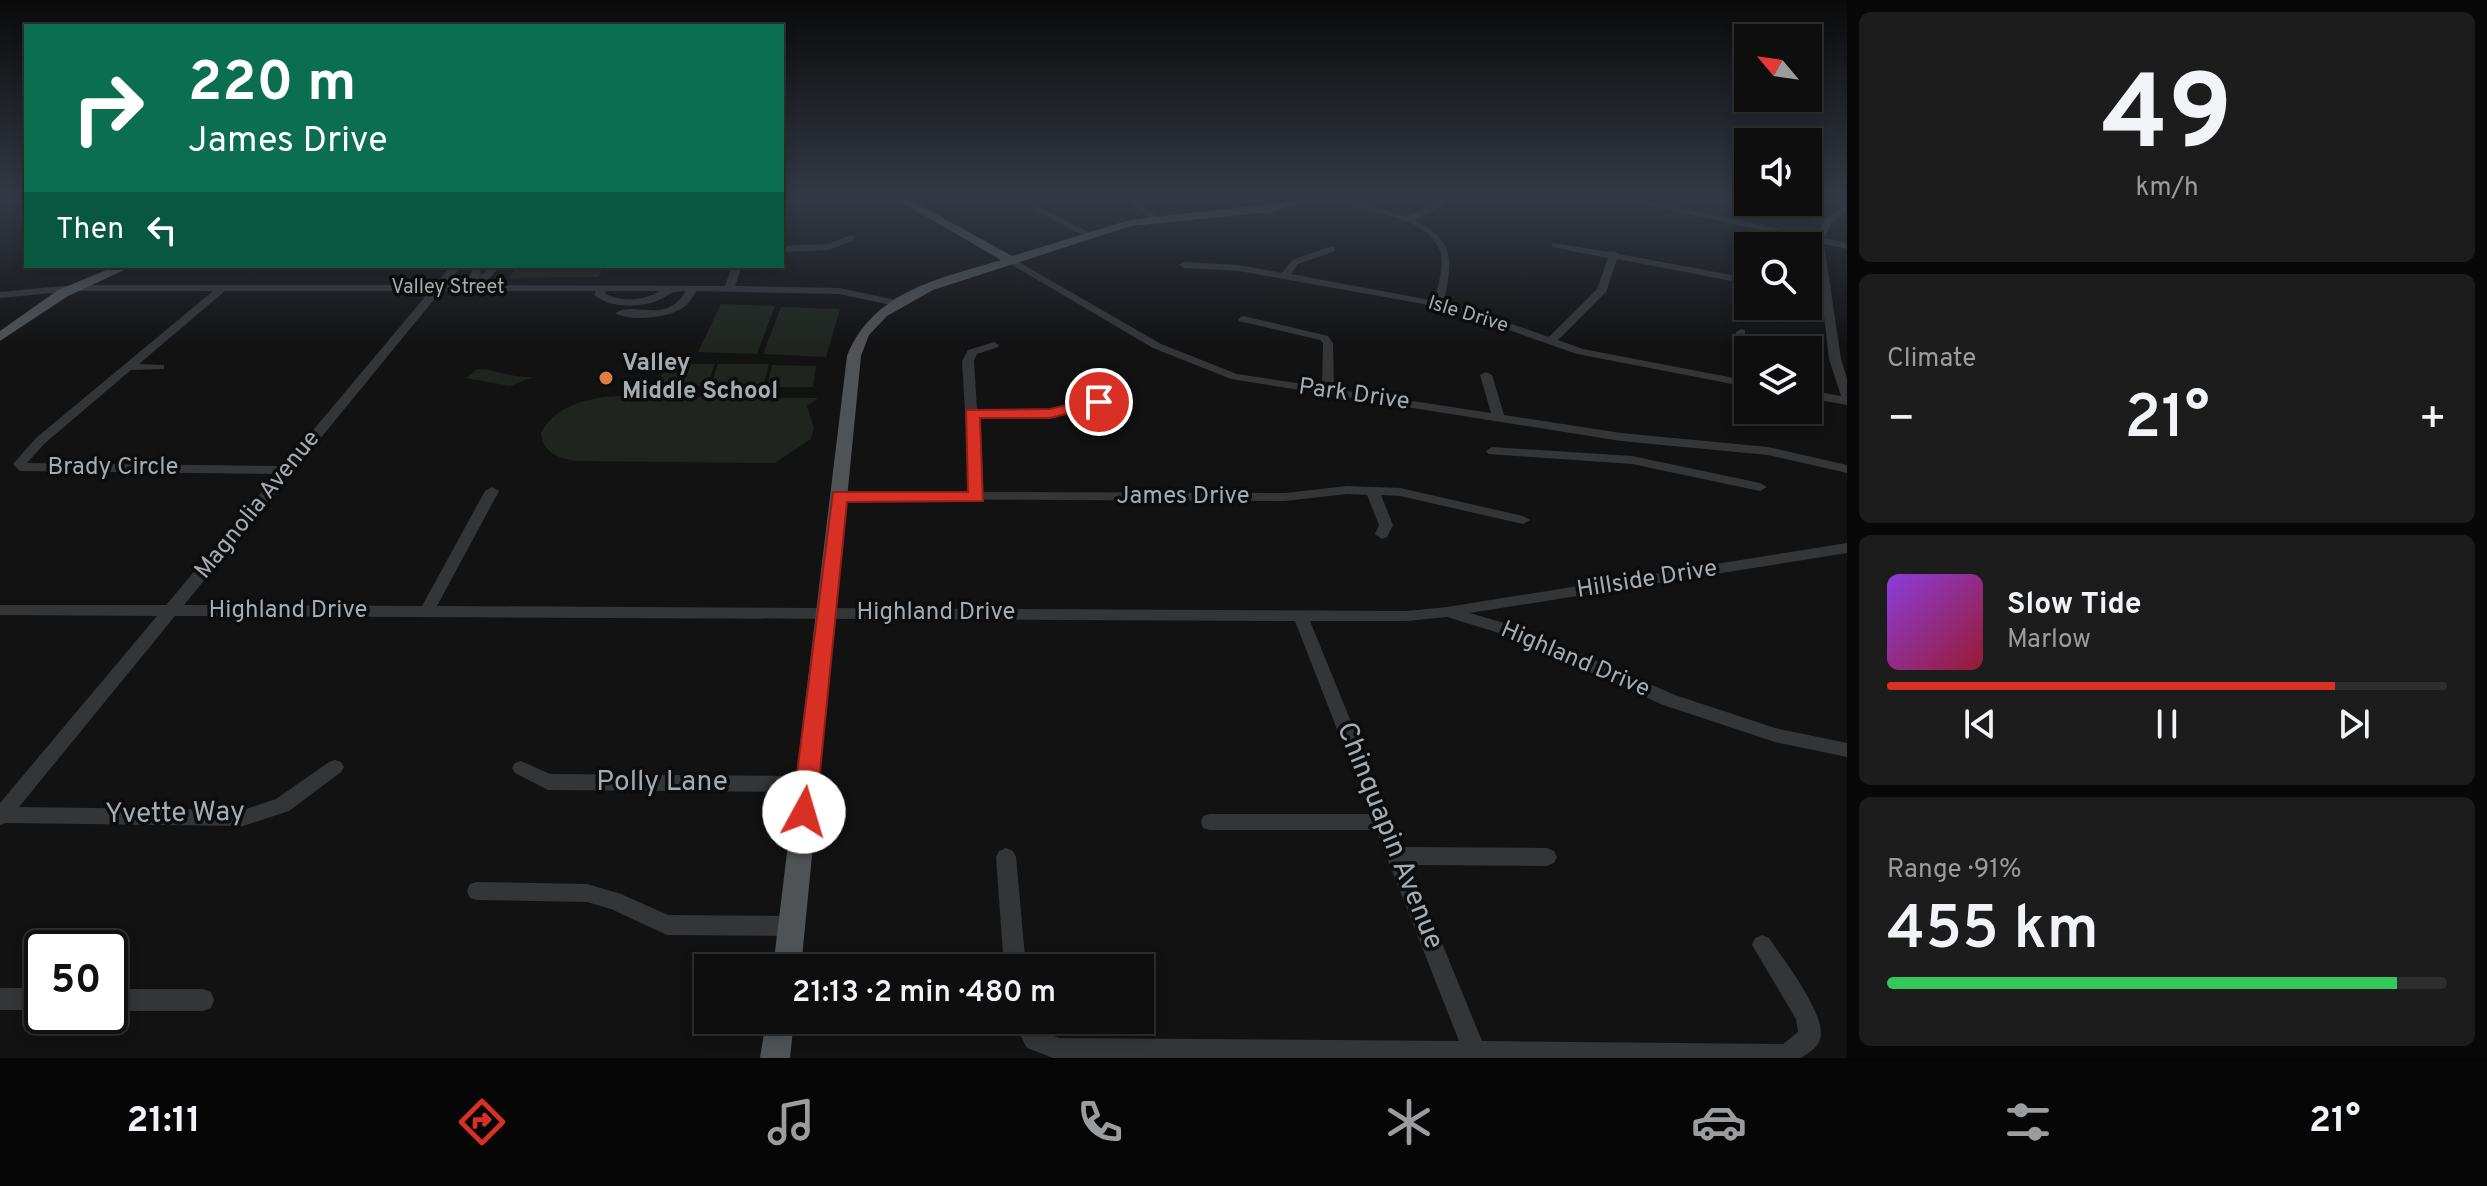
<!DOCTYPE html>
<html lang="en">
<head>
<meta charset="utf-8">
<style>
  body { margin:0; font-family:Overpass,sans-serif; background:#1c1c1c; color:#f1f3f6; height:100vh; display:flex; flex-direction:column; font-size:30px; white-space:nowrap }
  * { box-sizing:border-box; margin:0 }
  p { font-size:26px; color:#9b9c9e }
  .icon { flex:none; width:44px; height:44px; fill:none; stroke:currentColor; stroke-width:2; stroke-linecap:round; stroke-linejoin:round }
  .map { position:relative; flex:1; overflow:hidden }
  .panel { display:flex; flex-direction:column; gap:12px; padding:12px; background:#080808; width:640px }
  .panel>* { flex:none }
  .banner { position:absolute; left:24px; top:24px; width:760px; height:244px; border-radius:0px; box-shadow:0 4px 12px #0003,0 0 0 2px #2e2e2e; background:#0b6e4f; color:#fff; overflow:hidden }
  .needle { width:52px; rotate:299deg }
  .fabs { position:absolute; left:1734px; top:24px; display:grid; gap:16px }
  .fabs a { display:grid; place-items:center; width:88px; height:88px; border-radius:0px; background:#0e0e0e; box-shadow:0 4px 12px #0003,0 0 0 2px #2e2e2e; font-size:40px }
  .speed { position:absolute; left:24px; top:930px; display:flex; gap:16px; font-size:40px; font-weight:700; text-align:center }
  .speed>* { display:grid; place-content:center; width:104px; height:104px; border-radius:50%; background:#0e0e0e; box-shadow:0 4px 12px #0003,0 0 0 2px #2e2e2e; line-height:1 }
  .speed .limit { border:4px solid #111; border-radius:12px; background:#fff; color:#111 }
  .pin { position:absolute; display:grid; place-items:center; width:68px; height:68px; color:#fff; margin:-34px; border:4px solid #fff; border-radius:50%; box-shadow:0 2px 8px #0007 }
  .me { position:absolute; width:88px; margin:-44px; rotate:6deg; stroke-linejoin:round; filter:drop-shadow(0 0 6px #0008) }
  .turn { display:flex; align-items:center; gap:28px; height:168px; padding:0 32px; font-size:36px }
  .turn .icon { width:104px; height:104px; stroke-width:2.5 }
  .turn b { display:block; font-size:56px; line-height:68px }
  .then { display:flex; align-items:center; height:76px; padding:0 32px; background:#0003; gap:16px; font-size:30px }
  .big { font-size:60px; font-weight:600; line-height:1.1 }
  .panel .tile { flex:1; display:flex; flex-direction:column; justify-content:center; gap:12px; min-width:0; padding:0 28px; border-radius:12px; background:#1c1c1c }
  .panel .dial { align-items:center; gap:0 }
  .dial b { font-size:104px; line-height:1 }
  .song { display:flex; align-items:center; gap:24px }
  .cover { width:96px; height:96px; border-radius:12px; background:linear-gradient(135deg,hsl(270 70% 55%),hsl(350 70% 35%)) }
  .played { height:8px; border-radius:4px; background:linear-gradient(90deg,#d93025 80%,#2e2e2e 80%) }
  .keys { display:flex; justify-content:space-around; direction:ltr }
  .heat { display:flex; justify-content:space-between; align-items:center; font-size:44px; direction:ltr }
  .charge { height:12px; border-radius:6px; background:linear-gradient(90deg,#34c759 91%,#2e2e2e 0) }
  .trip { position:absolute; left:694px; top:954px; width:460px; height:80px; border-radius:0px; background:#0e0e0e; box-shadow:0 4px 12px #0003,0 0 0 2px #2e2e2e; font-weight:600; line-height:80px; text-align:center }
  .menu { display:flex; height:128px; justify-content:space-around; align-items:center; background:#060606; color:#9b9c9e }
  .menu .icon { width:56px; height:56px }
  .menu .selected { color:#d93025 }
  .menu b { font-size:36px; color:#f1f3f6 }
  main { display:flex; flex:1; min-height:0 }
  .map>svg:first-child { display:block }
  .green { fill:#1f251e }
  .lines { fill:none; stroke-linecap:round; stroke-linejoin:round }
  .minor { fill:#333537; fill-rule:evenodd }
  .major { fill:#4f5356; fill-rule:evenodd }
  .route { fill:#d93025; stroke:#8d1f18; stroke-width:2 }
  .poi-dot { fill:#de7e3e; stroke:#0d0d0e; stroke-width:3 }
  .labels { text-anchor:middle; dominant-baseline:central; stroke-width:7; stroke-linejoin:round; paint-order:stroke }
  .far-street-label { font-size:20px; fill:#a4acb2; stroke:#0d0d0e }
  .poi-label { font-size:24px; font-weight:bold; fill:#a4acb2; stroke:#0d0d0e; text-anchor:start }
  .street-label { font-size:24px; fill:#a4acb2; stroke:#0d0d0e }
  .near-street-label { font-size:28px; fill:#a4acb2; stroke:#0d0d0e }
</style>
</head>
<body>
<main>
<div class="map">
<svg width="1847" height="1058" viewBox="0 0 1847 1058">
  <rect width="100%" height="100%" fill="#121213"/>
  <!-- green -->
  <path class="green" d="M517,266H604L598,277L509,278Z
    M721,304L775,306L757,354L698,352Z
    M781,307L840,309L826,357L763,354Z
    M666,364H715L707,386L657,387Z
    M718,364H769L763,387H710Z
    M772,365L816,366L813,387H767Z
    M477,369C496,369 514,379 533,377L510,386L466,378Z
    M604,397L617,396L818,398L807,406L814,428L811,439L775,463L576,461C558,458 543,453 541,433C554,408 579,401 604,397Z"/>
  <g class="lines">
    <!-- minor -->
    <path class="minor" d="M1014,199H1024L1094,235L1086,237Z
      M1127,199H1136L1160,220L1153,222Z
      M1335,199H1348L1407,216L1437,202H1443V206L1415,220C1458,243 1451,261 1444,304L1474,311L1549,337L1597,289L1608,258L1552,247V243L1610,252L1614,251L1619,254L1748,278V284L1617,259L1606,292L1558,340L1583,349L1734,378L1736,332L1741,329L1745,330L1746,380L1748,381V387L1577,354L1466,315L1418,303L1239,271L1184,268L1179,265L1184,262L1239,265L1282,273L1292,260L1332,246L1335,247V251L1298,264L1291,274L1435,301C1437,286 1445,266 1440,251C1428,214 1362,214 1335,199Z
      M1621,199H1637L1816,237L1825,219L1847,204V211L1832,222L1824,238L1847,243V249L1824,244L1841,359L1847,379V405L1808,398V390L1841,396L1829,359L1822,299L1808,296V290L1821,293L1815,242Z
      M851,235L854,236V240L829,250L782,252V246L828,244Z
      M1010,257L1161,344L1237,374L1322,387L1323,343L1320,340L1239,321L1238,319L1243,316L1328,336L1333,343L1334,389L1491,413L1480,375L1486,372L1492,375L1504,415L1621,433L1768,447L1847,465V473L1768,455L1621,441L1231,379L1153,348L1007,262V258Z
      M451,266H461L446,285L725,286L732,266H742L735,286L839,288L896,300L901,303L896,306L839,294L696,291C693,297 689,303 684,307C670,318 630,322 615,313C637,300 665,326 686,291C669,291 671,295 657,301C637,308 610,308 594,295L596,291H441L184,605L422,606L485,491L492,487L499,491L437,606L1407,611L1447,607L1847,543V553L1470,613L1524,629L1675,695L1775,728L1847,743V757L1775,742L1663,705L1512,637L1447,617L1407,621H1310L1402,847L1547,848L1554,851L1557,857L1554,863L1547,866L1410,865L1482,1041L1783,1044L1798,1032L1796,1019L1752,945L1755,938L1762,935L1769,938C1783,959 1828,1016 1820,1040C1817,1048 1808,1053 1801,1058H1053L1027,1048L1012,1020H1036L1043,1032L1059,1038L1459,1041L1376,830H1210L1203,828L1201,822L1203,816L1210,814H1370L1295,621L175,616L19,807L243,810L276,799L329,762L335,760L341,762L344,767L341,772L289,811L243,826L6,823L0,825V803L157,616L0,615V605H166L277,474L20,471L13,464L36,438L213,291H73L0,298V292L73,285H435ZM225,291H430L283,466L27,463L44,444L131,370L164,369V365L139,364ZM606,291H660C643,301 622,302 605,294Z
      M474,266H484L480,274H483L490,266H500L489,279L474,280L469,277Z
      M994,342L999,345L998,347L977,354L974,361L977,410H1050L1099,398L1105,402L1103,405L1050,418H978L983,492L1285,493L1347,486L1400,488L1523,516L1530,520L1523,524L1400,496L1381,495L1393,525L1387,537L1382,539L1375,534L1379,525L1367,495L1347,494L1285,501L834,499L832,496L839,492H970L962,361L968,350Z
      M1492,447L1632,456L1760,483L1767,487L1760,491L1632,464L1488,454L1486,451Z
      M521,761L550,774L807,776L813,779L816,784L813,789L807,792L548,790L515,773L512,768L515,763Z
      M1006,848L1013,851L1016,857L1026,968H1004L996,857L999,851Z
      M477,882L587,884L621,894L668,915L792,916L799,919L802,926L799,933L792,936L667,935L611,909L587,902L477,900L470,898L467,891L470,884Z
      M0,988H42V1010H0Z
      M110,989H203L211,992L214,1000L211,1008L203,1011H110Z"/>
    <!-- major -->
    <path class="major" d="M896,199H909L1012,256L1130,220L1312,199L1271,212L1131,226L933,290L887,316L869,335L861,356L801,968H773L847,356C874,290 939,279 1001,260Z
      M116,266H133L68,296L0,341V331L58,290Z
      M766,1020H794L790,1058H760Z"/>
  </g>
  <!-- sky -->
  <linearGradient id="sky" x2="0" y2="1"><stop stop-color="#0a0a0a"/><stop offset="0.57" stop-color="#333944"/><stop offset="1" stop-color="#333944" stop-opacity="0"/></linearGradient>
  <rect width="1847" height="347" fill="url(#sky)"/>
  <!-- route -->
  <path class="route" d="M1099,397L1107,402L1104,405L1050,418H980L983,501L847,502L816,812L813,819L804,822L795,819L792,812L833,492H968L966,410L1050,409Z"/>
  <!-- markers -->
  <circle class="poi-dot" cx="606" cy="378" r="8"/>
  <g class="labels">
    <!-- far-street labels -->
    <g class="far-street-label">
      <text x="448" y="288">Valley Street</text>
      <text transform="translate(1468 315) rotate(17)">Isle Drive</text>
    </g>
    <!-- poi labels -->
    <g class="poi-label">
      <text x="622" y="364">Valley<tspan x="622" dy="28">Middle School</tspan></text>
    </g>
    <!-- street labels -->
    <g class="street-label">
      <text transform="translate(1354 395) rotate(8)">Park Drive</text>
      <text x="113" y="468">Brady Circle</text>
      <text x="1183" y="497">James Drive</text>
      <text transform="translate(258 505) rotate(-51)">Magnolia Avenue</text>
      <text transform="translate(1647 580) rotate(-9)">Hillside Drive</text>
      <text x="288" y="611">Highland Drive</text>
      <text x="936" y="613">Highland Drive</text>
      <text transform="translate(1575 660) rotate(23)">Highland Drive</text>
    </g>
    <!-- near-street labels -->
    <g class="near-street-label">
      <text x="662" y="783">Polly Lane</text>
      <text transform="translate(175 814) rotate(-1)">Yvette Way</text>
      <text transform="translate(1389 836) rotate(68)">Chinquapin Avenue</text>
    </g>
  </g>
</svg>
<div class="fabs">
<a><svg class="needle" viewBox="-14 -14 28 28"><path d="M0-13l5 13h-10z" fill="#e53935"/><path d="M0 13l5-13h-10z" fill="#9b9c9e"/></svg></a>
<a><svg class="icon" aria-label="sound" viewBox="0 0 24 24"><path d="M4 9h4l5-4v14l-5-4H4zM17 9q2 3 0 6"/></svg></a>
<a><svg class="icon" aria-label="search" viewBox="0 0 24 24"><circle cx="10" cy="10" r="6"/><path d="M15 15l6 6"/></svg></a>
<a><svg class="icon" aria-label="layers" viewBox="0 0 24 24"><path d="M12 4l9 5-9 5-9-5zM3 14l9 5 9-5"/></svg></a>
</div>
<div class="speed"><div class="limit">50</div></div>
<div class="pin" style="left:1099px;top:402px;background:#d93025"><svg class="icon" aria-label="arrive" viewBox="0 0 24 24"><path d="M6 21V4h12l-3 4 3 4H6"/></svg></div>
<svg class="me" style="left:804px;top:812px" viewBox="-20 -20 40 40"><circle r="19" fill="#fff"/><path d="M0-13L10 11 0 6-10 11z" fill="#d93025"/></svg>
<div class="trip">21:13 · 2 min · 480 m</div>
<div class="banner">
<div class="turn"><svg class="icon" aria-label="right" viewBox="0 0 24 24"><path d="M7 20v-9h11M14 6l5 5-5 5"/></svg><div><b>220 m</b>James Drive</div></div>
<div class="then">Then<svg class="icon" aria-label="left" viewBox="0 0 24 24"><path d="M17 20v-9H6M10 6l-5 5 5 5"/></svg></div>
</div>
</div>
<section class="panel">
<div class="tile dial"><b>49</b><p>km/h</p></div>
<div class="tile"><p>Climate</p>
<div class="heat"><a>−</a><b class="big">21°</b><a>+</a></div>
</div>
<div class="tile">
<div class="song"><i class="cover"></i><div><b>Slow Tide</b><p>Marlow</p></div></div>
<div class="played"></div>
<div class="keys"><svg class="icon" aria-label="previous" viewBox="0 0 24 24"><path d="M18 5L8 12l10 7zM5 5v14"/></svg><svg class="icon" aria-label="pause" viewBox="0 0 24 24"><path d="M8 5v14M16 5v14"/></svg><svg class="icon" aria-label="next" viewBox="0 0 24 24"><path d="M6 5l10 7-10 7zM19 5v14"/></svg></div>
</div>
<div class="tile"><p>Range · 91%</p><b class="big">455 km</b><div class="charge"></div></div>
</section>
</main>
<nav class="menu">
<b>21:11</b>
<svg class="icon selected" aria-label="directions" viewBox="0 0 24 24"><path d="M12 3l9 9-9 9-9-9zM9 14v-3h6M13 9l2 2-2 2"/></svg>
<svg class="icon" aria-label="music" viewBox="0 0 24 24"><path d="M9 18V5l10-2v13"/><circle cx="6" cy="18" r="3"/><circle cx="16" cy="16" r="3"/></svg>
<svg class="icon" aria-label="phone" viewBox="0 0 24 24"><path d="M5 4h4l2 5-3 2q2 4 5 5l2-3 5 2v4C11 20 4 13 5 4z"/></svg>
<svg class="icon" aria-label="climate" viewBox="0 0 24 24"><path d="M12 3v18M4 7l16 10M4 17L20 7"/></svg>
<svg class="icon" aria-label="car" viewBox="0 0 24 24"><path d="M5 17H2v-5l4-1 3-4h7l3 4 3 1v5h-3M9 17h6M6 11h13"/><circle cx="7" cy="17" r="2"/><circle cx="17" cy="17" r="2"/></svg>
<svg class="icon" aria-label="filters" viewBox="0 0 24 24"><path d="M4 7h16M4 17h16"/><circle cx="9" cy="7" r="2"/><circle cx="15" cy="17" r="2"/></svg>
<b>21°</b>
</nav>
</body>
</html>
